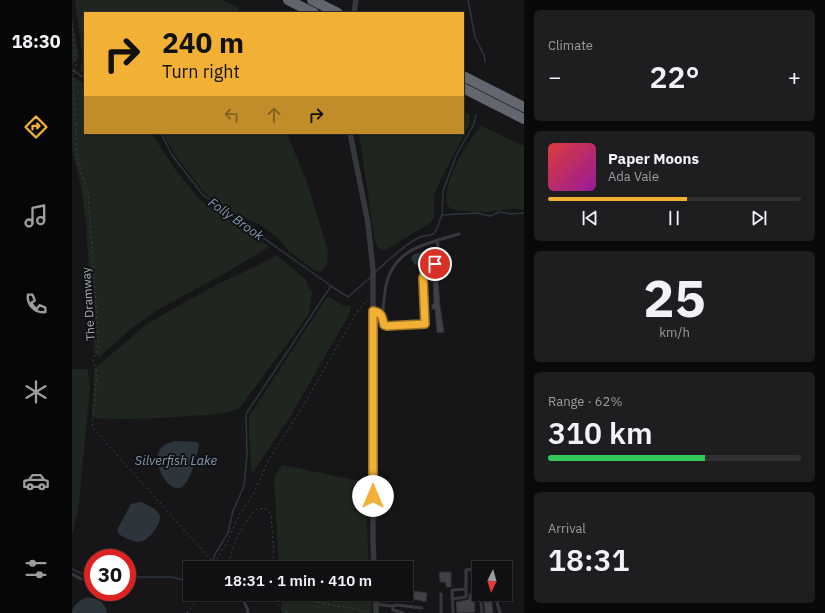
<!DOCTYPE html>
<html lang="en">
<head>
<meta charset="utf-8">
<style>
  body { margin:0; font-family:"IBM Plex Sans",sans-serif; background:#1e1e20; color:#f1f3f6; height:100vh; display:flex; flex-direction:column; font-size:15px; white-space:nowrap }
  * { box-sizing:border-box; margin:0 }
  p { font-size:13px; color:#9c9d9f }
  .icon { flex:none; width:22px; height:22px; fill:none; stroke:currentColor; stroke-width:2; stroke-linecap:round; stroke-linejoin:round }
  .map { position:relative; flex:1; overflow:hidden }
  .details { display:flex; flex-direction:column; gap:10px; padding:10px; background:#09090a; width:301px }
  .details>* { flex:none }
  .hud { position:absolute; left:12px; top:12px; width:380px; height:122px; border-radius:0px; box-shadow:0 1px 3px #0004,0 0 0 1px #303032; background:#f2b134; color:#111; overflow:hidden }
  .needle { width:26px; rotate:185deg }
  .controls { position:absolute; left:400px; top:561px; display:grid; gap:8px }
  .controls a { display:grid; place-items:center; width:40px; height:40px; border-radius:0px; background:#101012; box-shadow:0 1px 3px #0004,0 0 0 1px #303032; font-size:20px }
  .speed { position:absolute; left:12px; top:549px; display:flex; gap:8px; font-size:20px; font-weight:700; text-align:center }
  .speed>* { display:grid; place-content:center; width:52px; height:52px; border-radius:50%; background:#101012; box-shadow:0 1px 3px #0004,0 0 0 1px #303032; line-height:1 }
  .speed .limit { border:6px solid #d22; background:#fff; color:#111 }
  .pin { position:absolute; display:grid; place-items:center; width:34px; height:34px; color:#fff; margin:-17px; border:2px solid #fff; border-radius:50%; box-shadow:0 1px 4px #0007 }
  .me { position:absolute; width:44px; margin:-22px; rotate:0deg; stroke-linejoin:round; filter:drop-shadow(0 0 3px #0008) }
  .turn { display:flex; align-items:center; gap:14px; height:84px; padding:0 12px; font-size:18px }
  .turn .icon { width:52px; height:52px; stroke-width:2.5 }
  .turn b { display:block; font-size:28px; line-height:34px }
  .lanes { display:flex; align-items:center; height:38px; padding:0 12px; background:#0003; justify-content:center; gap:20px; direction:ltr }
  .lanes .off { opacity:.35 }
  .big { font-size:30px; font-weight:600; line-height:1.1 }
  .details .tile { flex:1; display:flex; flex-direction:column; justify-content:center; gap:6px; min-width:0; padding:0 14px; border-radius:6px; background:#1e1e20 }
  .details .dial { align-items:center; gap:0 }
  .dial b { font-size:52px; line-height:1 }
  .song { display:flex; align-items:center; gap:12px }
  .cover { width:48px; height:48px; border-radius:6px; background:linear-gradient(135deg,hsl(0 70% 55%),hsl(300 70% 35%)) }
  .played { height:4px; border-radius:2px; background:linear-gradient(90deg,#f2b134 55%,#303032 55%) }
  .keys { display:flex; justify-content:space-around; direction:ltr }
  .heat { display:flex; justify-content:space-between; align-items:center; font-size:22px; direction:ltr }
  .charge { height:6px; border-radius:3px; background:linear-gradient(90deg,#34c759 62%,#303032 0) }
  .trip { position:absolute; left:111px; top:561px; width:230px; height:40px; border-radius:0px; background:#101012; box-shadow:0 1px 3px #0004,0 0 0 1px #303032; font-weight:600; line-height:40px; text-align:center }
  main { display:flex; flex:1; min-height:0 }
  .tabs { display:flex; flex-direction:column; width:72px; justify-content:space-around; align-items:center; background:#060607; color:#9c9d9f }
  .tabs .icon { width:28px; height:28px }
  .tabs .on { color:#f2b134 }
  .tabs b { font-size:18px; color:#f1f3f6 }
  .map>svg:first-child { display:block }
  .green { fill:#1e261f }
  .water { fill:#2c353c }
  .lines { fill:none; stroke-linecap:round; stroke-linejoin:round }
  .stream { stroke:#2c353c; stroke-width:1.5 }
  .building { fill:#404145; stroke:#303034 }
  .path { stroke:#3d3f44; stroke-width:1; stroke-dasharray:2 3; stroke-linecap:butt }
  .lane { stroke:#37383d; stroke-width:3 }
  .street { stroke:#37383d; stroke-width:5.5 }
  .highway { stroke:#63666e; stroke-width:10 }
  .route-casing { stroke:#9d7322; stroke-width:10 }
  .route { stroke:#f2b134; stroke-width:7 }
  .labels { text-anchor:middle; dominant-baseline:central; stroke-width:4; stroke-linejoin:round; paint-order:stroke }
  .street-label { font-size:12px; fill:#a8adb8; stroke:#111113 }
  .water-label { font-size:13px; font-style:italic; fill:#7f9bb3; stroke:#111113 }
</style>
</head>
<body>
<main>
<nav class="tabs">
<b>18:30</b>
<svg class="icon on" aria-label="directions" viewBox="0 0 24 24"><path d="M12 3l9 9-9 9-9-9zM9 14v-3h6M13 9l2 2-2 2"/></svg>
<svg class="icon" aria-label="music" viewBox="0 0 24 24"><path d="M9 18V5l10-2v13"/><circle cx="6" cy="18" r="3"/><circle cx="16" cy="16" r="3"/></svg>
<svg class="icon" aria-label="phone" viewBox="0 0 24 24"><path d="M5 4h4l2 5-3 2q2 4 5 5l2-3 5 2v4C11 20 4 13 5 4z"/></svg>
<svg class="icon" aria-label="climate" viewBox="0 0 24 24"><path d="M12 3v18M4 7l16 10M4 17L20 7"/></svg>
<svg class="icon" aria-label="car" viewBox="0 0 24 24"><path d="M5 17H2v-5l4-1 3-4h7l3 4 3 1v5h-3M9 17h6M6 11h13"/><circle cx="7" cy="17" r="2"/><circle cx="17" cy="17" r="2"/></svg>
<svg class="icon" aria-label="filters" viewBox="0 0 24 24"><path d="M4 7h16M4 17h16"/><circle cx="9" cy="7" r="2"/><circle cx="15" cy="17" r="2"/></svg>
</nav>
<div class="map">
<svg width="452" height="613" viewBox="0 0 452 613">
  <rect width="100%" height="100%" fill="#161618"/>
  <!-- green -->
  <path class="green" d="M3,0H151L167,8L163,13H13V74L8,71L11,58Z
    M0,16L7,58L0,65Z
    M0,76L13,84V133H79L105,172L127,199L197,247L148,276L87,309L59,329L27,357L22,353L14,222L9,185L0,149Z
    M391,111L398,114L397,126L368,181L362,196V218L355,225L312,251L306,247L303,241L287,133H391Z
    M409,126L452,146V211C440,206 429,211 416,212C408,212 383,212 377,207C368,200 382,167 387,158C393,147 401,136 409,126Z
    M91,133H215L236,185L256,251L255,266L248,272L242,270L217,251L205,237L187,224L165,215L134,195L102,153Z
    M205,255L232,278L240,292L237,314L167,409C150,415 133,415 115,416C83,419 52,420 20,418L22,369L76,323L142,286L184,266Z
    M256,296L270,305L279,306L278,313L218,417L180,474L177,437V416Z
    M0,369H16L18,389L6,512L0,535Z
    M210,465L293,482L297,568H207L202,477Z
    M209,594H299L300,613H210Z"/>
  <!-- water -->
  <path class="water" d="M358,247L361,250L360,260L351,265H343L339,258L342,254L351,252Z
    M103,441L124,442L127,444C126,453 118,485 108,488C95,492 76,458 91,446C95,443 99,442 103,441Z
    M69,502C74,504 84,508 87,514C92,521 77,540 70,541C64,543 58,540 52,537C47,535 45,533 46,528L59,504Z
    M13,598C24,597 33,601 35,613H0C0,606 7,601 13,598Z"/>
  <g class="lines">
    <!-- stream -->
    <path class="stream" d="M396,0L403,37L412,55L413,62
      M0,70L13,78
      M89,133L100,155L131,195L259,286
      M370,215L371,191L384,156L402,124L404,115
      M302,273C316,261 329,247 346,238C350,235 356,237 361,234C366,231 367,220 370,215L405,213L418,216L428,212L439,214L452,213
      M138,568L143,554L156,533L161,511L172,486L175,455L174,414L259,286L276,297L300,276
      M0,569L8,573L21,574
      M55,577H98L118,581"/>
  </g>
  <!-- building -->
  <path class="building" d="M366,279L368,306L372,332L365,333L363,309H360V304H362L361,280Z
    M367,572H379V587H374V582H368Z
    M342,591L355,593L354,602L341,599Z
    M397,594H402L403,612L385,613L384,602L395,600L397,599Z
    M411,594H419L421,613H413Z"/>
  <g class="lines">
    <!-- path -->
    <path class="path" d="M0,24L4,67L1,75L5,159L16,193L27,348L21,360L25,372L20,427L139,560L143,561L152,568
      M140,568L156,540L167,515L181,495L197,459L228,411L287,309L296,300
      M159,568C153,554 173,523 182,511C186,508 189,508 194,509L199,514L202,556L200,564L198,568
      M195,594L215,613
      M202,594L298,612
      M115,613L130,594"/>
    <!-- lane -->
    <path class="lane" d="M301,311C310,313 310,316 312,325L315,326L353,324L351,283L354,270L363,264L368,260L365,241
      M310,316C312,306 312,295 314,285C323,247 355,244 387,234
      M0,574L9,579
      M170,594C170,602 176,606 176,613
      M369,594V613
      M408,594L410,613
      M425,594L424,599L428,613
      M380,599L394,597V589
      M304,604L320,606L321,610L331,613
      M320,606L325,605L350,608
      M381,613L380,590L394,589V570L402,569L404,584L407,586"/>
    <!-- street -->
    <path class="street" d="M282,13L284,0
      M278,133L296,223L301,270V542L302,568
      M304,594V613"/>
    <!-- highway -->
    <path class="highway" d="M216,0L242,13
      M240,0L266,13
      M391,76L452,107
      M391,88L452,119"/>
  </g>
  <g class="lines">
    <!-- route casing -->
    <g class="route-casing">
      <path id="route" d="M301,496V311C310,313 310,316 312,325L315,326L353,324L351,278L354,270L363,264"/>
    </g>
    <!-- route -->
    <use href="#route" class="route"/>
  </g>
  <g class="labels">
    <!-- street labels -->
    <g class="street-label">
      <text transform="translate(16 304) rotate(-94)">The Dramway</text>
    </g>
    <!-- water labels -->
    <g class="water-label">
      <text transform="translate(164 219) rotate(35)">Folly Brook</text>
      <text x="104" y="460">Silverfish Lake</text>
    </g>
  </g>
</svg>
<div class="controls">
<a><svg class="needle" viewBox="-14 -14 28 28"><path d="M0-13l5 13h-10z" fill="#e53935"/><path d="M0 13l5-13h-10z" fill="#9c9d9f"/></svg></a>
</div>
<div class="speed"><div class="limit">30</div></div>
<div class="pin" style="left:363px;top:264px;background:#d93025"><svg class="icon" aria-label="arrive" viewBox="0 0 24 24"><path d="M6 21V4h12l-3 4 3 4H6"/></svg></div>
<svg class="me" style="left:301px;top:496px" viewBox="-20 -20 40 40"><circle r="19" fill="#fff"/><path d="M0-13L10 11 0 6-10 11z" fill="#f2b134"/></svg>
<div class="trip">18:31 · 1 min · 410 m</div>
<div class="hud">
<div class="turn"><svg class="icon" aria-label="right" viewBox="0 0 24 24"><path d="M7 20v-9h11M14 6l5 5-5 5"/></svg><div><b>240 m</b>Turn right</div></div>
<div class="lanes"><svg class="icon off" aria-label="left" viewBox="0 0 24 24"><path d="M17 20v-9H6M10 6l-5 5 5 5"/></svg><svg class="icon off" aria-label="ahead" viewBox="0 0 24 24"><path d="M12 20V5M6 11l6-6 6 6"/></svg><svg class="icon" aria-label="right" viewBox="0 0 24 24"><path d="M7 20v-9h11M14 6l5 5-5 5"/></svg></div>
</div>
</div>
<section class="details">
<div class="tile"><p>Climate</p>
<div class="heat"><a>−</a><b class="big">22°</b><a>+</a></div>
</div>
<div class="tile">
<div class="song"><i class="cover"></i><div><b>Paper Moons</b><p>Ada Vale</p></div></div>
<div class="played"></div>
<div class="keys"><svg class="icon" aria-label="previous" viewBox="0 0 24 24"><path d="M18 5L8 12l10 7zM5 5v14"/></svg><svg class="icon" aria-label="pause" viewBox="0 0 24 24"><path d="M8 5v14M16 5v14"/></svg><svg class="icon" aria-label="next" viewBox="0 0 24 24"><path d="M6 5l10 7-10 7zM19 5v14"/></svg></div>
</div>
<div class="tile dial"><b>25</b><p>km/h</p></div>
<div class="tile"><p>Range · 62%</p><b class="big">310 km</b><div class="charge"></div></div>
<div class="tile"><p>Arrival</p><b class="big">18:31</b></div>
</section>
</main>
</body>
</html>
